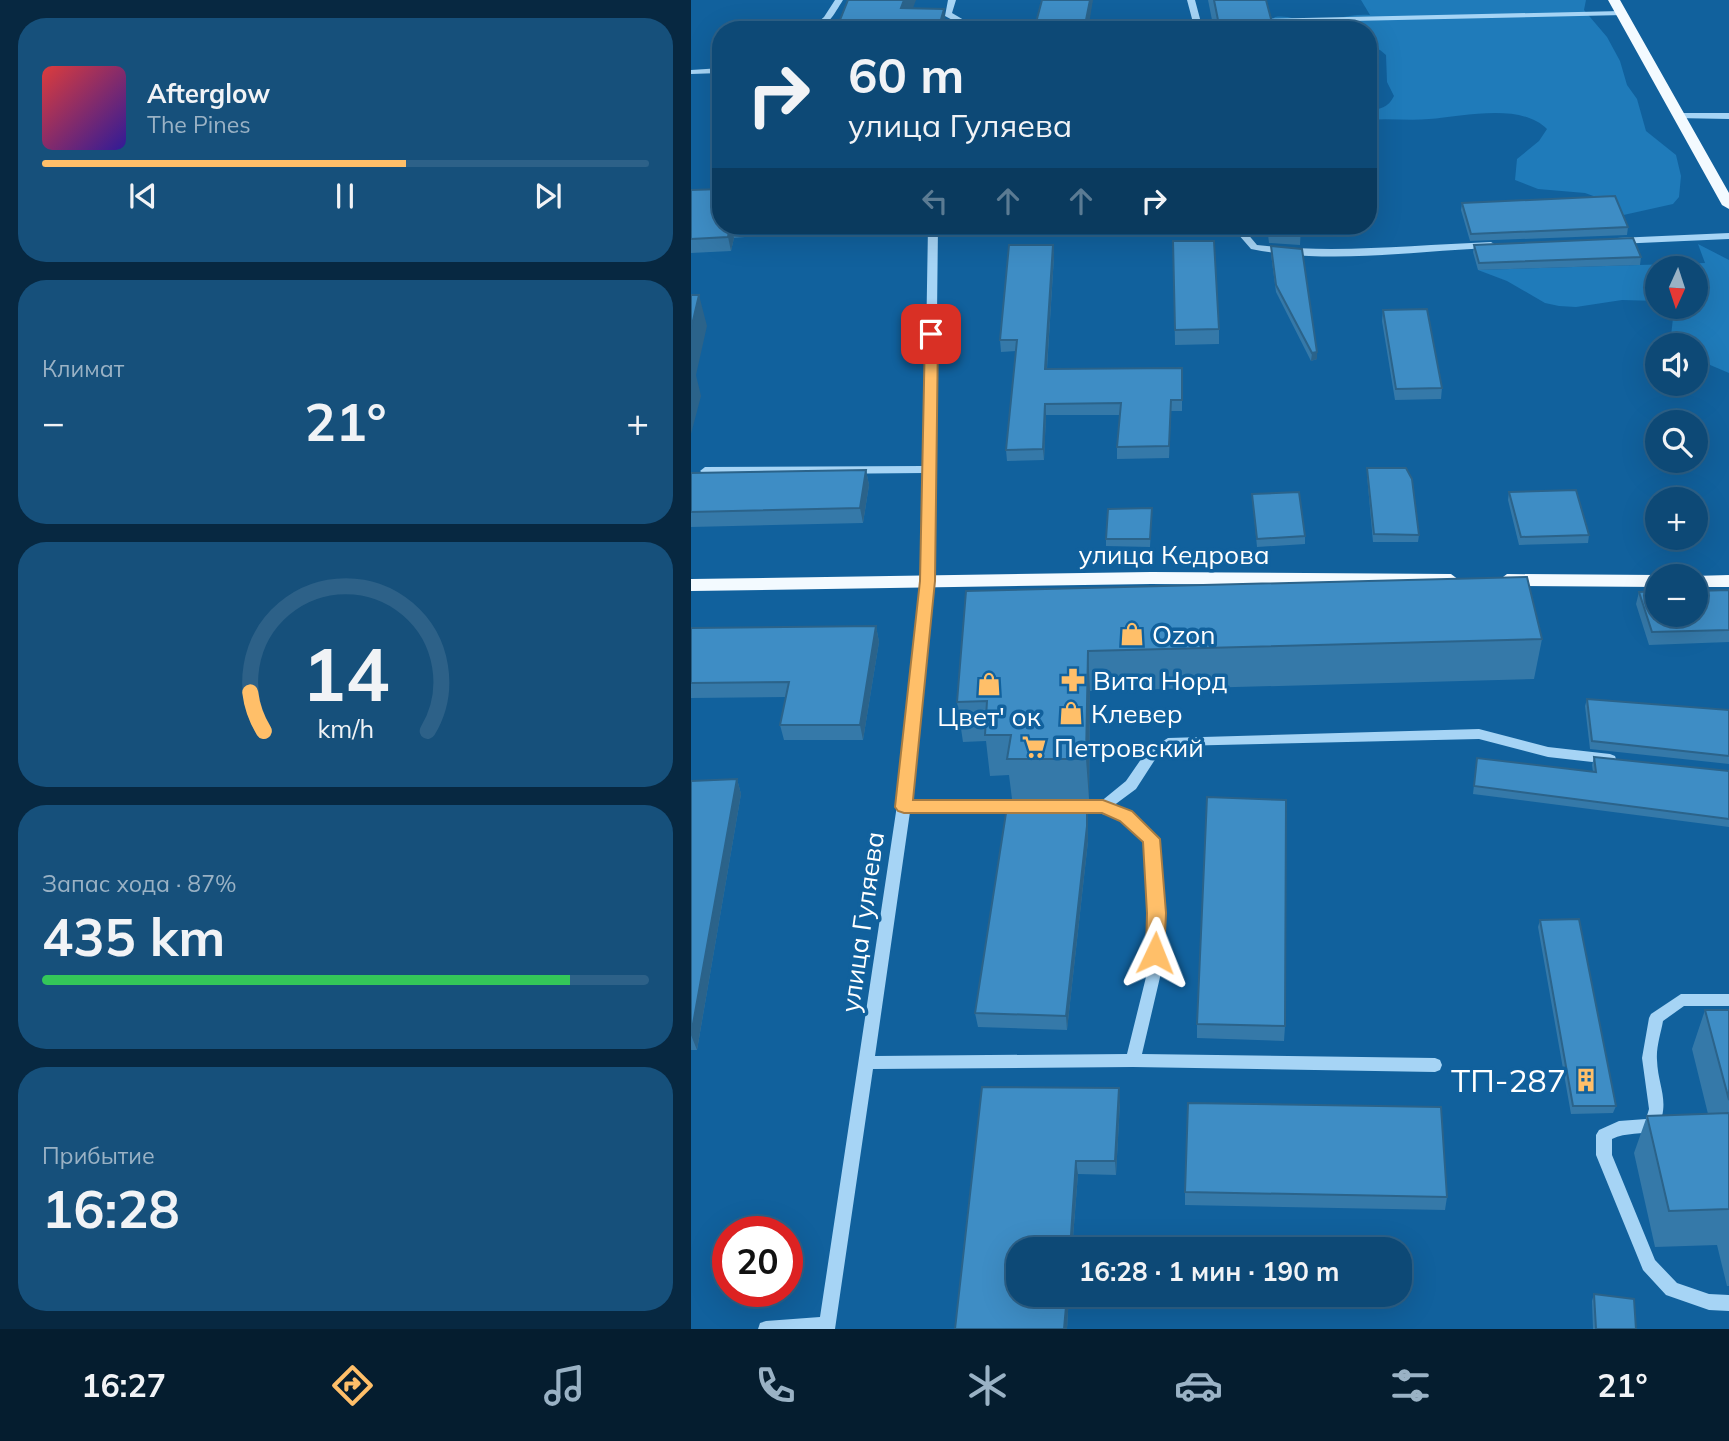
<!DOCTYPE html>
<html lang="ru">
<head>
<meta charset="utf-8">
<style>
  body { margin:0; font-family:Mulish,sans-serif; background:#16507b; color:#f1f3f6; height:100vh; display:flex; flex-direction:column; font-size:26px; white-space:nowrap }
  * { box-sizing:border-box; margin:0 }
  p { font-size:23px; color:#9ab2c5 }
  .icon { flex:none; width:38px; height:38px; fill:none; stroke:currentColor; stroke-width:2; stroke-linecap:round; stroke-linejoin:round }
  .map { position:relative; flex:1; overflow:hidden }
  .panel { display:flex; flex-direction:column; gap:18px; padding:18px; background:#072841; width:691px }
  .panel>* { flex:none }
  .top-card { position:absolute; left:21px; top:21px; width:665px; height:214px; border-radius:28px; box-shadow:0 7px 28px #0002,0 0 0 2px #2d6188; background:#0d4976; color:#f1f3f6; overflow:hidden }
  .needle { width:46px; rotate:183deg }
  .buttons { position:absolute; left:954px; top:256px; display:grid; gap:14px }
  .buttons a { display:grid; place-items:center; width:63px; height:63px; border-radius:50%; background:#0d4976; box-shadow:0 7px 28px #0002,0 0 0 2px #2d6188; font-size:35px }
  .speed { position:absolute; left:21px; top:1216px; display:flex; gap:14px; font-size:35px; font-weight:700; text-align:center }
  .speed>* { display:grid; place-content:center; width:91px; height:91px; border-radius:50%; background:#0d4976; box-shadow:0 7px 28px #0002,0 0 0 2px #2d6188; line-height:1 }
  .speed .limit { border:10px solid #d22; background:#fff; color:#111 }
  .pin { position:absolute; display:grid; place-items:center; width:60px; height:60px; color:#fff; margin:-30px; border-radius:14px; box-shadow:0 4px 10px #0006 }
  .me { position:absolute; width:77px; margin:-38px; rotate:2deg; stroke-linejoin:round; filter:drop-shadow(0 0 5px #0008) }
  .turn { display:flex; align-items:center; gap:24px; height:147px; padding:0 21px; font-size:32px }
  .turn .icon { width:91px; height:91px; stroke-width:2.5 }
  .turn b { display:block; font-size:49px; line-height:60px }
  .lanes { display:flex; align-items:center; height:66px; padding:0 21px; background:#0003; justify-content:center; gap:35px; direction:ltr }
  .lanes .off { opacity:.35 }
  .big { font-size:52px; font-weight:700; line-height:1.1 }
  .panel .card { flex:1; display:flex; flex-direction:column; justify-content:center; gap:10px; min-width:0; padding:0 24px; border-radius:28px; background:#16507b }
  .panel .dial { align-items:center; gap:0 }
  .dial svg { height:182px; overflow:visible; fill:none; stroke:#2d6188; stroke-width:7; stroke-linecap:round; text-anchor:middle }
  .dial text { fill:#f1f3f6; stroke:none }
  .song { display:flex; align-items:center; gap:21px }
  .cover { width:84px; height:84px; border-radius:10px; background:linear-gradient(135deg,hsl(0 70% 55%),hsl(250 70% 35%)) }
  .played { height:7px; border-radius:4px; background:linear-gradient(90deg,#ffbf69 60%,#2d6188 60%) }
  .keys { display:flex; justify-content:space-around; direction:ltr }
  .heat { display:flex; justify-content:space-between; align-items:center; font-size:38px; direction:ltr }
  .charge { height:10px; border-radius:5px; background:linear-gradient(90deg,#34c759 87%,#2d6188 0) }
  .trip { position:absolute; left:315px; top:1237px; width:406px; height:70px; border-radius:28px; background:#0d4976; box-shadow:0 7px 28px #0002,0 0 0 2px #2d6188; font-weight:700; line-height:70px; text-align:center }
  .tab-bar { display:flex; height:112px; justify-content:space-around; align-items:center; background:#051d2f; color:#9ab2c5 }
  .tab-bar .icon { width:49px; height:49px }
  .tab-bar .on { color:#ffbf69 }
  .tab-bar b { font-size:32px; color:#f1f3f6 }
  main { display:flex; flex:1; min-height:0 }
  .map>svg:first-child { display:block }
  .green { fill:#1f7bba }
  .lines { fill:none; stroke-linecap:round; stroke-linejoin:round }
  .minor { fill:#a6d4f5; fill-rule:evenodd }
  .major { fill:#f3faff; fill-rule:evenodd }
  .wall { fill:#3579a9 }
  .shaded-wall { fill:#2b638a }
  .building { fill:#3e8dc5; stroke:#2b638a; stroke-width:2 }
  .route { fill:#ffbf69; stroke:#a67c44; stroke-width:2 }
  .labels { text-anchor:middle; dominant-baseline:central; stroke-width:7; stroke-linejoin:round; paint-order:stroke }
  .street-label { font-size:26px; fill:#fff; stroke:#11619d }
  .poi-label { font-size:26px; fill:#fff; stroke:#11619d; text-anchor:start }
  .near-poi-label { font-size:32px; fill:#fff; stroke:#11619d; text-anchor:end }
</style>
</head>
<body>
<main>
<section class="panel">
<div class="card">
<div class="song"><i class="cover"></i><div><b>Afterglow</b><p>The Pines</p></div></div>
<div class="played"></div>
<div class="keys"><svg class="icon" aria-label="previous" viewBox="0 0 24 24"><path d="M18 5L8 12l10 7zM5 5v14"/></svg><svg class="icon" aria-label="pause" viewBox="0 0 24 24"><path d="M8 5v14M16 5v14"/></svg><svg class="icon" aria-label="next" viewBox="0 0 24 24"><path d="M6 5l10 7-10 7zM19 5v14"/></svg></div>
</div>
<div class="card"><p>Климат</p>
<div class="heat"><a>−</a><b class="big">21°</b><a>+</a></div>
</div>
<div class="card dial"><svg viewBox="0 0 100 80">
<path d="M14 69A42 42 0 1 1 86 69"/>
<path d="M14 69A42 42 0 0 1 8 52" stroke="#ffbf69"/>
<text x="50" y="56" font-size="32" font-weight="700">14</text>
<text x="50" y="72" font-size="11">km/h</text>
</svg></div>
<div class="card"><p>Запас хода · 87%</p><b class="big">435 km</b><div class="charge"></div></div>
<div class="card"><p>Прибытие</p><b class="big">16:28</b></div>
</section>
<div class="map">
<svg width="1038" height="1329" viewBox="0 0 1038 1329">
  <rect width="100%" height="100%" fill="#11619d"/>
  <!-- green -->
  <path class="green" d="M670,0H895L893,10L916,37L929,61L936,85L946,99L955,131L985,155L990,176L988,197L982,204L928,216L922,203L894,193L847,189L824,180L826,159L848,141L856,129C829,102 771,117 738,119C718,121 698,118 677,120V111C689,109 697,108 703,96L696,82L695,55L689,50L677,46V30H579V22L584,17C596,15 605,20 617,21C638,23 657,13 679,15Z
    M1007,244L1038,260V373L1005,359L1004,345H979L982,318L972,306H1004V268H966V301L931,300L885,307L868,306L854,303L816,281L787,270L1014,263Z"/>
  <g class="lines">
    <!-- minor -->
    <path class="minor" d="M144,0H152C143,14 136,30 118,30L133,17Z
      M257,0H265L261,13L290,30H280L254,16Z
      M496,0H504L512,30H504Z
      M930,11L934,13L933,15L572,23L568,21L572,19Z
      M30,68V73L0,74V70Z
      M987,113H1038V119L984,118L983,116Z
      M237,226H247L243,581L220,802H331L336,803L338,807L336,811L331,812H219L184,1056L436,1054L456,973L458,913L453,841C439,828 425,815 405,813C395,812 386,813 376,811L374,807L376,803H408L435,781L455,752L477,738L788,729L857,747L919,754L924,756L925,759L924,762L919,764L857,757L788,739L484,746L465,758L445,789L422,806L446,819L467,839L472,913L470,973L451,1054L744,1058L749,1060L751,1065L749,1070L744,1072L442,1067L182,1069L144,1329H67L69,1323L75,1321L129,1317L208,792L231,581L233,473L14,475L9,471L14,467L233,466Z
      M540,226H550L566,245C644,254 722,245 800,242L805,245L800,248C721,251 638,265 560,249Z
      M1038,233V239L926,244L921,241L926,238Z
      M990,994H1038V1006H993L972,1021C970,1033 965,1047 966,1060C967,1088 980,1101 966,1130C951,1135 935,1132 921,1139V1155L964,1260L986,1283L1018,1294L1038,1295V1311L1018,1310L975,1295L952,1270L905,1155V1135L908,1130L928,1121L955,1119L958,1109L951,1058L958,1018L960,1014Z"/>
    <!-- major -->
    <path class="major" d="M917,0H929L1038,193V209L1031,205Z
      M460,572L760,574L768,580L760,586L460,584L0,591V579Z
      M816,574L966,575L968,576L966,587L816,586L808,580Z
      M1038,575V587H1004V576H1002Z"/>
  </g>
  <!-- wall -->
  <path class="wall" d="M517,0H575L583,30H523Z
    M0,190L30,226H57L54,237L43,238L40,251L0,253Z
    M771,203L937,227L936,235L779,241L770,210Z
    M88,226H150V233L90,235Z
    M576,226H610L609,245L578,243Z
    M482,241L528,329V344L484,345Z
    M362,245L363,256L356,369L491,368V411H480L478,458L426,459V447L429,415H355L353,460L316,461L315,450L325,351L310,352L309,340Z
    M783,245L950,257L949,265L787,270L782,252Z
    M580,246L626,359L620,361L585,292L580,254Z
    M692,310L751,388L750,399L704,400L691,321Z
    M676,468L728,535L727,542H682L676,475Z
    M175,470L178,485L172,523L0,527V473Z
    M818,492L898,535L897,543L828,545L817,500Z
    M561,494L614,536V544L566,547Z
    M461,508L459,547L415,546V539Z
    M1038,590V642L958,645L945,604L948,592Z
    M275,591L851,639L843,679L399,691L398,799H321L318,775L299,776L295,741L272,742L266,702Z
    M185,626L188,642L172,740H93L89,725L95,697L0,698V628Z
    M896,699L1038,710V764L899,749L894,706Z
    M903,757L1038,771V827L782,794L786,758L902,772L901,765Z
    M46,779L50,794L6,1050H0V781Z
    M396,800L397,841L376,1030L287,1027L284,1013Z
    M849,920L925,1106L922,1113L880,1114L847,927Z
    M1014,1010H1038V1286H1036L1026,1245L964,1247L943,1153L956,1116L1017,1114L1001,1049Z
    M506,1024L594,1026L593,1041L506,1038Z
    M429,1102L425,1175L387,1174L381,1250H327L378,1295L376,1329H264Z
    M494,1192L756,1197L754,1210L494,1205Z
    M903,1294L945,1329H902L901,1301Z"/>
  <!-- shaded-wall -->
  <path class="shaded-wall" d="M213,0H225L214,30L210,8Z
    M399,0H402L397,30H393Z
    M253,9L256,30H247Z
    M39,226H40L43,238L40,251L37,237Z
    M51,226H57L54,237Z
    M362,245L363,256L355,381L354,369Z
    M8,295L16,326L5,375L10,396L0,434V329Z
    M626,352V359L620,361L621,353Z
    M480,400V411L478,458V446Z
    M354,404L355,415L353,460L352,449Z
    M175,470L178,485L172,523L169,508Z
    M185,626L188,642L172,740L169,725Z
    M397,651L399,691L398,799L395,759Z
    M46,779L50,794L6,1050L0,1035Z
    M396,800L397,841L376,1030L375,1016Z
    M428,1088L429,1102L425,1175L424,1161Z
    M385,1161L387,1174L381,1250H379Z
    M376,1295H378L376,1329H373Z"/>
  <!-- building -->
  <path class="building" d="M157,0H213L210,8L253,9L247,30H145Z
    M351,0H399L393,30H343Z
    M523,0H575L583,30H529Z
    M30,189V226H39L37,237L0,239V190Z
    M924,196L937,227L780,234L771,203Z
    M942,238L950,257L788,263L783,245Z
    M482,241H523L528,329L484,330Z
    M318,245H362L354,369L491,368V400H480L478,446L426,447L430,403L354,404L352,449L315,450L326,340H309Z
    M580,246L611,249L626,352L621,353L585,285Z
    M0,295H8L0,329Z
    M736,309L751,388L705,389L692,310Z
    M676,468H715L721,479L728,535L683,534Z
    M175,470L169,508L0,512V473Z
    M885,490L898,535L830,537L818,492Z
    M608,492L614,536L566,539L561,494Z
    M461,508L459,539H415L417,509Z
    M836,577L851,639L397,651L395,759H316L320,735H294L296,701L266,702L275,591Z
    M1038,590V630L961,632L948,592L966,591V614H1004V591Z
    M185,626L169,725H89L98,682L0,683V628Z
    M896,699L1038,710V756L901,741Z
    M903,757L1038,771V819L783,786L786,758L905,772Z
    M46,779L0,1035V781Z
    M516,797L595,800L594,1026L506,1024Z
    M317,800H396V826L375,1016L284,1013Z
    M888,919L925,1106H882L849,920Z
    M1014,1010H1038V1100Z
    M291,1087L428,1088L424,1161H385L379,1250H327V1295H376L373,1329H264Z
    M497,1103L750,1107L756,1197L494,1192Z
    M1038,1113V1209L978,1211L956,1116Z
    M903,1294L943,1299L945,1329H905Z"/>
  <!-- route -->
  <path class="route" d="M240,330L247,334L244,581L222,800H412L441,811L469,839L475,913L473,953L470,958L464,961L457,958L455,953L456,913L452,842L429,821L411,813H213L207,811L204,807L229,581L234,334Z"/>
  <!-- icons -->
  <defs>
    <g id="shop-bare" transform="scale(1.89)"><path d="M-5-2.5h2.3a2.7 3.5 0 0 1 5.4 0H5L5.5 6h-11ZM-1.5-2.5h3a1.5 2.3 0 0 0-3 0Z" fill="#ffbf69" stroke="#11619d" stroke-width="2.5" paint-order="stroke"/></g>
    <g id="pharmacy-bare" transform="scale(1.89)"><path d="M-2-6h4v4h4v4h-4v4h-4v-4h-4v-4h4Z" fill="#ffbf69" stroke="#11619d" stroke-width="2.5" paint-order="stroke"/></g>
    <g id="supermarket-bare" transform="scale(1.89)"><path d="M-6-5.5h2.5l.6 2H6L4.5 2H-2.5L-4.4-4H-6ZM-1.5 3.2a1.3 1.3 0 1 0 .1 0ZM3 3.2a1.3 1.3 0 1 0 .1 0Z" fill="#ffbf69" stroke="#11619d" stroke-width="2.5" paint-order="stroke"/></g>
    <g id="building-bare" transform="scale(1.89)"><path d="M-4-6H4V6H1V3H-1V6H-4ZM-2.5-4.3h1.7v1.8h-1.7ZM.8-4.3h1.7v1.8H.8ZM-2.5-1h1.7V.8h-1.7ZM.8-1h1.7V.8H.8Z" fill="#ffbf69" stroke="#11619d" stroke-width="2.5" paint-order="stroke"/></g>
  </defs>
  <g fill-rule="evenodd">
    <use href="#shop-bare" x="441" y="634"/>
    <use href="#pharmacy-bare" x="382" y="680"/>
    <use href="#shop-bare" x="298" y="684"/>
    <use href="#shop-bare" x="380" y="713"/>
    <use href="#supermarket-bare" x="343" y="747"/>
    <use href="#building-bare" x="895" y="1080"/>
  </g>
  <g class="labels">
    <!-- street labels -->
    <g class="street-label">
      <text x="483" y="554">улица Кедрова</text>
      <text transform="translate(171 922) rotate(-82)">улица Гуляева</text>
    </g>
    <!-- poi labels -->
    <g class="poi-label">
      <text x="461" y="634">Ozon</text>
      <text x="402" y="680">Вита Норд</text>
      <text x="400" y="713">Клевер</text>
      <text x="298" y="716" text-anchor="middle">Цвет' ок</text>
      <text x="363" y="747">Петровский</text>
    </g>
    <!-- near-poi labels -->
    <g class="near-poi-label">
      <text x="875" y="1080">ТП-287</text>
    </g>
  </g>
</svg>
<div class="buttons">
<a><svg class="needle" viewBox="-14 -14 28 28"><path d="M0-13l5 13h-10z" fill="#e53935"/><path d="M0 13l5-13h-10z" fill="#9ab2c5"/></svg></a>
<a><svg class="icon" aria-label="sound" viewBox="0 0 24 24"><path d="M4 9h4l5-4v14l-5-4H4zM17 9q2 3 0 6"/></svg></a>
<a><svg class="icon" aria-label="search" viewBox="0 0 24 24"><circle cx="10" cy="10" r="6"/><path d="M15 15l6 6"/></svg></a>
<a>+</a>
<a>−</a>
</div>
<div class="speed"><div class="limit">20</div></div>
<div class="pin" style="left:240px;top:334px;background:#d93025"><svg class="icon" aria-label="arrive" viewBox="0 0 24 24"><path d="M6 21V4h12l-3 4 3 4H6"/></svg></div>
<svg class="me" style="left:464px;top:953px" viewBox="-20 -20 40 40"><path d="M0-17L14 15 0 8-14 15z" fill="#ffbf69" stroke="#fff" stroke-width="4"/></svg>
<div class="trip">16:28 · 1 мин · 190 m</div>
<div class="top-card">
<div class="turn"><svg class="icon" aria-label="right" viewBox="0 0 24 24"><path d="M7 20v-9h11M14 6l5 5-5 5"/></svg><div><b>60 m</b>улица Гуляева</div></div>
<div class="lanes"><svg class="icon off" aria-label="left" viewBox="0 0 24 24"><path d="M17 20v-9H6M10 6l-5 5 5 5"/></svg><svg class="icon off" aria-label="ahead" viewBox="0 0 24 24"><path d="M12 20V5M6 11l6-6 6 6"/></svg><svg class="icon off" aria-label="ahead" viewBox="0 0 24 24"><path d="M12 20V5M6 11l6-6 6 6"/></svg><svg class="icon" aria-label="right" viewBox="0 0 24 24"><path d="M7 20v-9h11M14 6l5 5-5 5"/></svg></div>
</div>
</div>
</main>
<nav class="tab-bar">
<b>16:27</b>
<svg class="icon on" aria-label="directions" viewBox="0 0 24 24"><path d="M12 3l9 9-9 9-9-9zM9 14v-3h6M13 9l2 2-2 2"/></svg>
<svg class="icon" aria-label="music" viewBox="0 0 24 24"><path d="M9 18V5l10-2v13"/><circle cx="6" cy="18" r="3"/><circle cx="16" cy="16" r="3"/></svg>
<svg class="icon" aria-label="phone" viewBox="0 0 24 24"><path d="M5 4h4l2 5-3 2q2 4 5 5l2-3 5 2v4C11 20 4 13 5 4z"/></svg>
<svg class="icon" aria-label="climate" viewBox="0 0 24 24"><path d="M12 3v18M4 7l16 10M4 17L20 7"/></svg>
<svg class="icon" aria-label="car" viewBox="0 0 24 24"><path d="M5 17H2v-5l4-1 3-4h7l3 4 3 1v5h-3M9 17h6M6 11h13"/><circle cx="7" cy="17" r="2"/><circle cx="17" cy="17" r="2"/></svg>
<svg class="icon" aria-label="filters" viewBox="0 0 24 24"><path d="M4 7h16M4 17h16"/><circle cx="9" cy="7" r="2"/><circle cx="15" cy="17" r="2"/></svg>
<b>21°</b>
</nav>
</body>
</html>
